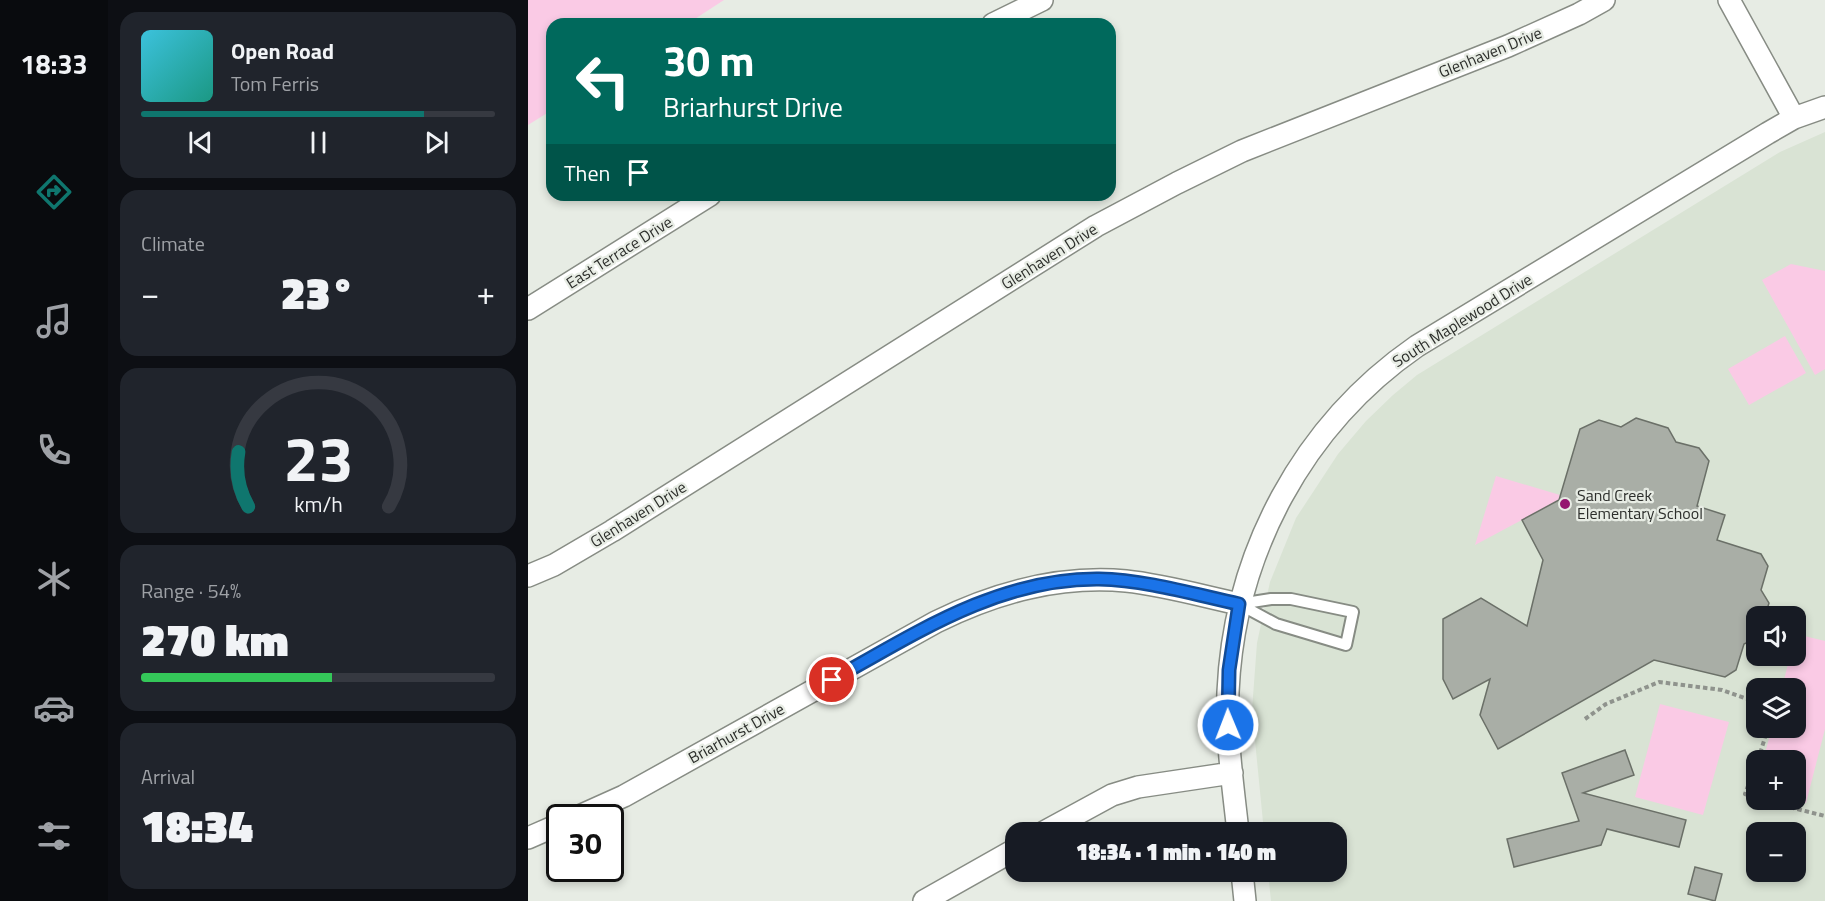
<!DOCTYPE html>
<html lang="en">
<head>
<meta charset="utf-8">
<style>
  body { margin:0; font-family:"Titillium Web",sans-serif; background:#20242c; color:#f1f3f6; height:100vh; display:flex; flex-direction:column; font-size:22px; white-space:nowrap }
  * { box-sizing:border-box; margin:0 }
  p { font-size:20px; color:#9ea1a6 }
  .icon { flex:none; width:33px; height:33px; fill:none; stroke:currentColor; stroke-width:2; stroke-linecap:round; stroke-linejoin:round }
  .map { position:relative; flex:1; overflow:hidden }
  .drawer { display:flex; flex-direction:column; gap:12px; padding:12px; background:#0d0f14; width:420px }
  .drawer>* { flex:none }
  .hud { position:absolute; left:18px; top:18px; width:570px; height:183px; border-radius:18px; box-shadow:0 3px 9px #0003; background:#00695c; color:#fff; overflow:hidden }
  .fabs { position:absolute; left:1218px; top:606px; display:grid; gap:12px }
  .fabs a { display:grid; place-items:center; width:60px; height:60px; border-radius:12px; background:#171b24; box-shadow:0 3px 9px #0003; font-size:30px }
  .speed { position:absolute; left:18px; top:804px; display:flex; gap:12px; font-size:30px; font-weight:700; text-align:center }
  .speed>* { display:grid; place-content:center; width:78px; height:78px; border-radius:50%; background:#171b24; box-shadow:0 3px 9px #0003; line-height:1 }
  .speed .limit { border:3px solid #111; border-radius:9px; background:#fff; color:#111 }
  .pin { position:absolute; display:grid; place-items:center; width:51px; height:51px; color:#fff; margin:-26px; border:3px solid #fff; border-radius:50%; box-shadow:0 2px 6px #0007 }
  .me { position:absolute; width:66px; margin:-33px; rotate:359deg; stroke-linejoin:round; filter:drop-shadow(0 0 4px #0008) }
  .turn { display:flex; align-items:center; gap:21px; height:126px; padding:0 18px; font-size:27px }
  .turn .icon { width:78px; height:78px; stroke-width:2.5 }
  .turn b { display:block; font-size:42px; line-height:51px }
  .then { display:flex; align-items:center; height:57px; padding:0 18px; background:#0003; gap:12px; font-size:22px }
  .big { font-size:45px; font-weight:800; line-height:1.1 }
  .drawer .widget { flex:1; display:flex; flex-direction:column; justify-content:center; gap:9px; min-width:0; padding:0 21px; border-radius:18px; background:#20242c }
  .drawer .dial { align-items:center; gap:0 }
  .dial svg { height:156px; overflow:visible; fill:none; stroke:#363941; stroke-width:7; stroke-linecap:round; text-anchor:middle }
  .dial text { fill:#f1f3f6; stroke:none }
  .song { display:flex; align-items:center; gap:18px }
  .cover { width:72px; height:72px; border-radius:9px; background:linear-gradient(135deg,hsl(190 70% 55%),hsl(170 70% 35%)) }
  .played { height:6px; border-radius:3px; background:linear-gradient(90deg,#0f766e 80%,#363941 80%) }
  .keys { display:flex; justify-content:space-around; direction:ltr }
  .heat { display:flex; justify-content:space-between; align-items:center; font-size:33px; direction:ltr }
  .charge { height:9px; border-radius:4px; background:linear-gradient(90deg,#34c759 54%,#363941 0) }
  .trip { position:absolute; left:477px; top:822px; width:342px; height:60px; border-radius:18px; background:#171b24; box-shadow:0 3px 9px #0003; font-weight:800; line-height:60px; text-align:center }
  main { display:flex; flex:1; min-height:0 }
  .menu { display:flex; flex-direction:column; width:108px; justify-content:space-around; align-items:center; background:#090b0e; color:#9ea1a6 }
  .menu .icon { width:42px; height:42px }
  .menu .active { color:#0f766e }
  .menu b { font-size:27px; color:#f1f3f6 }
  .map>svg:first-child { display:block }
  .built { fill:#d9e3d4; fill-rule:evenodd }
  .green { fill:#facae5 }
  .building { fill:#a9aea6; stroke:#6b7068; stroke-width:1.5 }
  .lines { fill:none; stroke-linecap:round; stroke-linejoin:round }
  .service-casing { stroke:#878c84; stroke-width:14 }
  .minor-casing { stroke:#878c84; stroke-width:24 }
  .path { stroke:#8f938d; stroke-width:4; stroke-dasharray:4.5 3; stroke-linecap:butt }
  .service { stroke:#fff; stroke-width:10 }
  .minor { stroke:#fff; stroke-width:21 }
  .route-casing { stroke:#114b97; stroke-width:15 }
  .route { stroke:#1a73e8; stroke-width:10 }
  .poi-dot { fill:#95166f; stroke:#e7ece4; stroke-width:2 }
  .labels { text-anchor:middle; dominant-baseline:central; stroke-width:4.5; stroke-linejoin:round; paint-order:stroke }
  .street-label { font-size:16px; fill:#2c2e2b; stroke:#e7ece4 }
  .poi-label { font-size:16px; fill:#2c2e2b; stroke:#e7ece4; text-anchor:start }
</style>
</head>
<body>
<main>
<nav class="menu">
<b>18:33</b>
<svg class="icon active" aria-label="directions" viewBox="0 0 24 24"><path d="M12 3l9 9-9 9-9-9zM9 14v-3h6M13 9l2 2-2 2"/></svg>
<svg class="icon" aria-label="music" viewBox="0 0 24 24"><path d="M9 18V5l10-2v13"/><circle cx="6" cy="18" r="3"/><circle cx="16" cy="16" r="3"/></svg>
<svg class="icon" aria-label="phone" viewBox="0 0 24 24"><path d="M5 4h4l2 5-3 2q2 4 5 5l2-3 5 2v4C11 20 4 13 5 4z"/></svg>
<svg class="icon" aria-label="climate" viewBox="0 0 24 24"><path d="M12 3v18M4 7l16 10M4 17L20 7"/></svg>
<svg class="icon" aria-label="car" viewBox="0 0 24 24"><path d="M5 17H2v-5l4-1 3-4h7l3 4 3 1v5h-3M9 17h6M6 11h13"/><circle cx="7" cy="17" r="2"/><circle cx="17" cy="17" r="2"/></svg>
<svg class="icon" aria-label="filters" viewBox="0 0 24 24"><path d="M4 7h16M4 17h16"/><circle cx="9" cy="7" r="2"/><circle cx="15" cy="17" r="2"/></svg>
</nav>
<section class="drawer">
<div class="widget">
<div class="song"><i class="cover"></i><div><b>Open Road</b><p>Tom Ferris</p></div></div>
<div class="played"></div>
<div class="keys"><svg class="icon" aria-label="previous" viewBox="0 0 24 24"><path d="M18 5L8 12l10 7zM5 5v14"/></svg><svg class="icon" aria-label="pause" viewBox="0 0 24 24"><path d="M8 5v14M16 5v14"/></svg><svg class="icon" aria-label="next" viewBox="0 0 24 24"><path d="M6 5l10 7-10 7zM19 5v14"/></svg></div>
</div>
<div class="widget"><p>Climate</p>
<div class="heat"><a>−</a><b class="big">23°</b><a>+</a></div>
</div>
<div class="widget dial"><svg viewBox="0 0 100 80">
<path d="M14 69A42 42 0 1 1 86 69"/>
<path d="M14 69A42 42 0 0 1 9 41" stroke="#0f766e"/>
<text x="50" y="56" font-size="32" font-weight="700">23</text>
<text x="50" y="72" font-size="11">km/h</text>
</svg></div>
<div class="widget"><p>Range · 54%</p><b class="big">270 km</b><div class="charge"></div></div>
<div class="widget"><p>Arrival</p><b class="big">18:34</b></div>
</section>
<div class="map">
<svg width="1297" height="901" viewBox="0 0 1297 901">
  <rect width="100%" height="100%" fill="#e7ece4"/>
  <!-- built -->
  <path class="built" d="M1297,132V901H743L740,872H808V832H736L724,710L729,643L742,582L768,518L810,454L838,421L865,395L889,375L1252,152ZM1228,616H1268V656H1228ZM1228,688H1268V728H1228ZM1228,760H1268V800H1228ZM1228,832H1268V872H1228Z"/>
  <!-- green -->
  <path class="green" d="M0,0H196L159,24H24V110L0,125Z
    M1263,264L1297,271V369L1287,375L1234,280Z
    M1257,336L1278,373L1221,405L1200,369Z
    M968,476L1032,495L1031,500L947,545Z
    M1268,634L1297,641V729L1278,803L1265,800H1268V760H1235L1244,728H1268V688H1254L1262,656H1268Z
    M1132,704L1201,722L1175,815L1107,797Z"/>
  <!-- building -->
  <path class="building" d="M1108,418L1140,428L1148,442L1171,448L1181,461L1169,506L1197,515L1189,540L1233,554L1240,566L1233,590L1241,603L1237,616H1228V638L1216,644L1208,670L1197,677L1126,660L970,749L952,715L962,679L925,699L915,679V619L953,598L999,626L1015,560L994,520L1031,500L1052,429L1071,420L1093,427Z
    M1097,750L1106,775L1055,793L1158,820L1151,847L1079,829L1073,845L986,867L979,839L1051,821L1034,773Z
    M1167,867L1194,874L1187,901L1160,894Z"/>
  <g class="lines">
    <!-- service casing -->
    <g class="service-casing">
      <path id="service" d="M743,599H763L825,612L818,645L748,624L711,604Z"/>
    </g>
    <!-- minor casing -->
    <g class="minor-casing">
      <path id="minor" d="M1201,0L1266,118
        M465,24L514,0
        M0,309L182,195
        M0,576L26,565L84,531L568,226L649,183L714,151L980,46L1051,14L1076,0
        M47,818L96,796L408,622C469,592 531,575 598,581C636,585 674,596 711,604
        M516,832L584,795L610,787L704,773
        M710,832C705,786 698,739 700,692C706,553 775,425 889,346L1240,133L1266,118L1297,107
        M0,838L32,824
        M714,872L717,901
        M396,901L488,849"/>
    </g>
    <!-- path -->
    <path class="path" d="M1057,719L1078,704L1131,682L1194,690L1228,702
      M1230,760L1240,728
      M1228,764L1217,794L1228,798
      M1233,800L1297,816"/>
    <!-- service -->
    <use href="#service" class="service"/>
    <!-- minor -->
    <use href="#minor" class="minor"/>
  </g>
  <g class="lines">
    <!-- route casing -->
    <g class="route-casing">
      <path id="route" d="M304,680C388,633 471,578 571,579C618,580 665,594 711,604L701,670L700,725"/>
    </g>
    <!-- route -->
    <use href="#route" class="route"/>
  </g>
  <!-- markers -->
  <circle class="poi-dot" cx="1037" cy="504" r="6"/>
  <g class="labels">
    <!-- street labels -->
    <g class="street-label">
      <text transform="translate(962 52) rotate(-22)">Glenhaven Drive</text>
      <text transform="translate(91 252) rotate(-32)">East Terrace Drive</text>
      <text transform="translate(521 256) rotate(-32)">Glenhaven Drive</text>
      <text transform="translate(934 320) rotate(-32)">South Maplewood Drive</text>
      <text transform="translate(110 514) rotate(-32)">Glenhaven Drive</text>
      <text transform="translate(208 733) rotate(-29)">Briarhurst Drive</text>
    </g>
    <!-- poi labels -->
    <g class="poi-label">
      <text x="1049" y="495">Sand Creek<tspan x="1049" dy="18">Elementary School</tspan></text>
    </g>
  </g>
</svg>
<div class="fabs">
<a><svg class="icon" aria-label="sound" viewBox="0 0 24 24"><path d="M4 9h4l5-4v14l-5-4H4zM17 9q2 3 0 6"/></svg></a>
<a><svg class="icon" aria-label="layers" viewBox="0 0 24 24"><path d="M12 4l9 5-9 5-9-5zM3 14l9 5 9-5"/></svg></a>
<a>+</a>
<a>−</a>
</div>
<div class="speed"><div class="limit">30</div></div>
<div class="pin" style="left:304px;top:680px;background:#d93025"><svg class="icon" aria-label="arrive" viewBox="0 0 24 24"><path d="M6 21V4h12l-3 4 3 4H6"/></svg></div>
<svg class="me" style="left:700px;top:725px" viewBox="-20 -20 40 40"><circle r="17" fill="#1a73e8" stroke="#fff" stroke-width="3"/><path d="M0-11L8 9 0 5-8 9z" fill="#fff"/></svg>
<div class="trip">18:34 · 1 min · 140 m</div>
<div class="hud">
<div class="turn"><svg class="icon" aria-label="left" viewBox="0 0 24 24"><path d="M17 20v-9H6M10 6l-5 5 5 5"/></svg><div><b>30 m</b>Briarhurst Drive</div></div>
<div class="then">Then<svg class="icon" aria-label="arrive" viewBox="0 0 24 24"><path d="M6 21V4h12l-3 4 3 4H6"/></svg></div>
</div>
</div>
</main>
</body>
</html>
